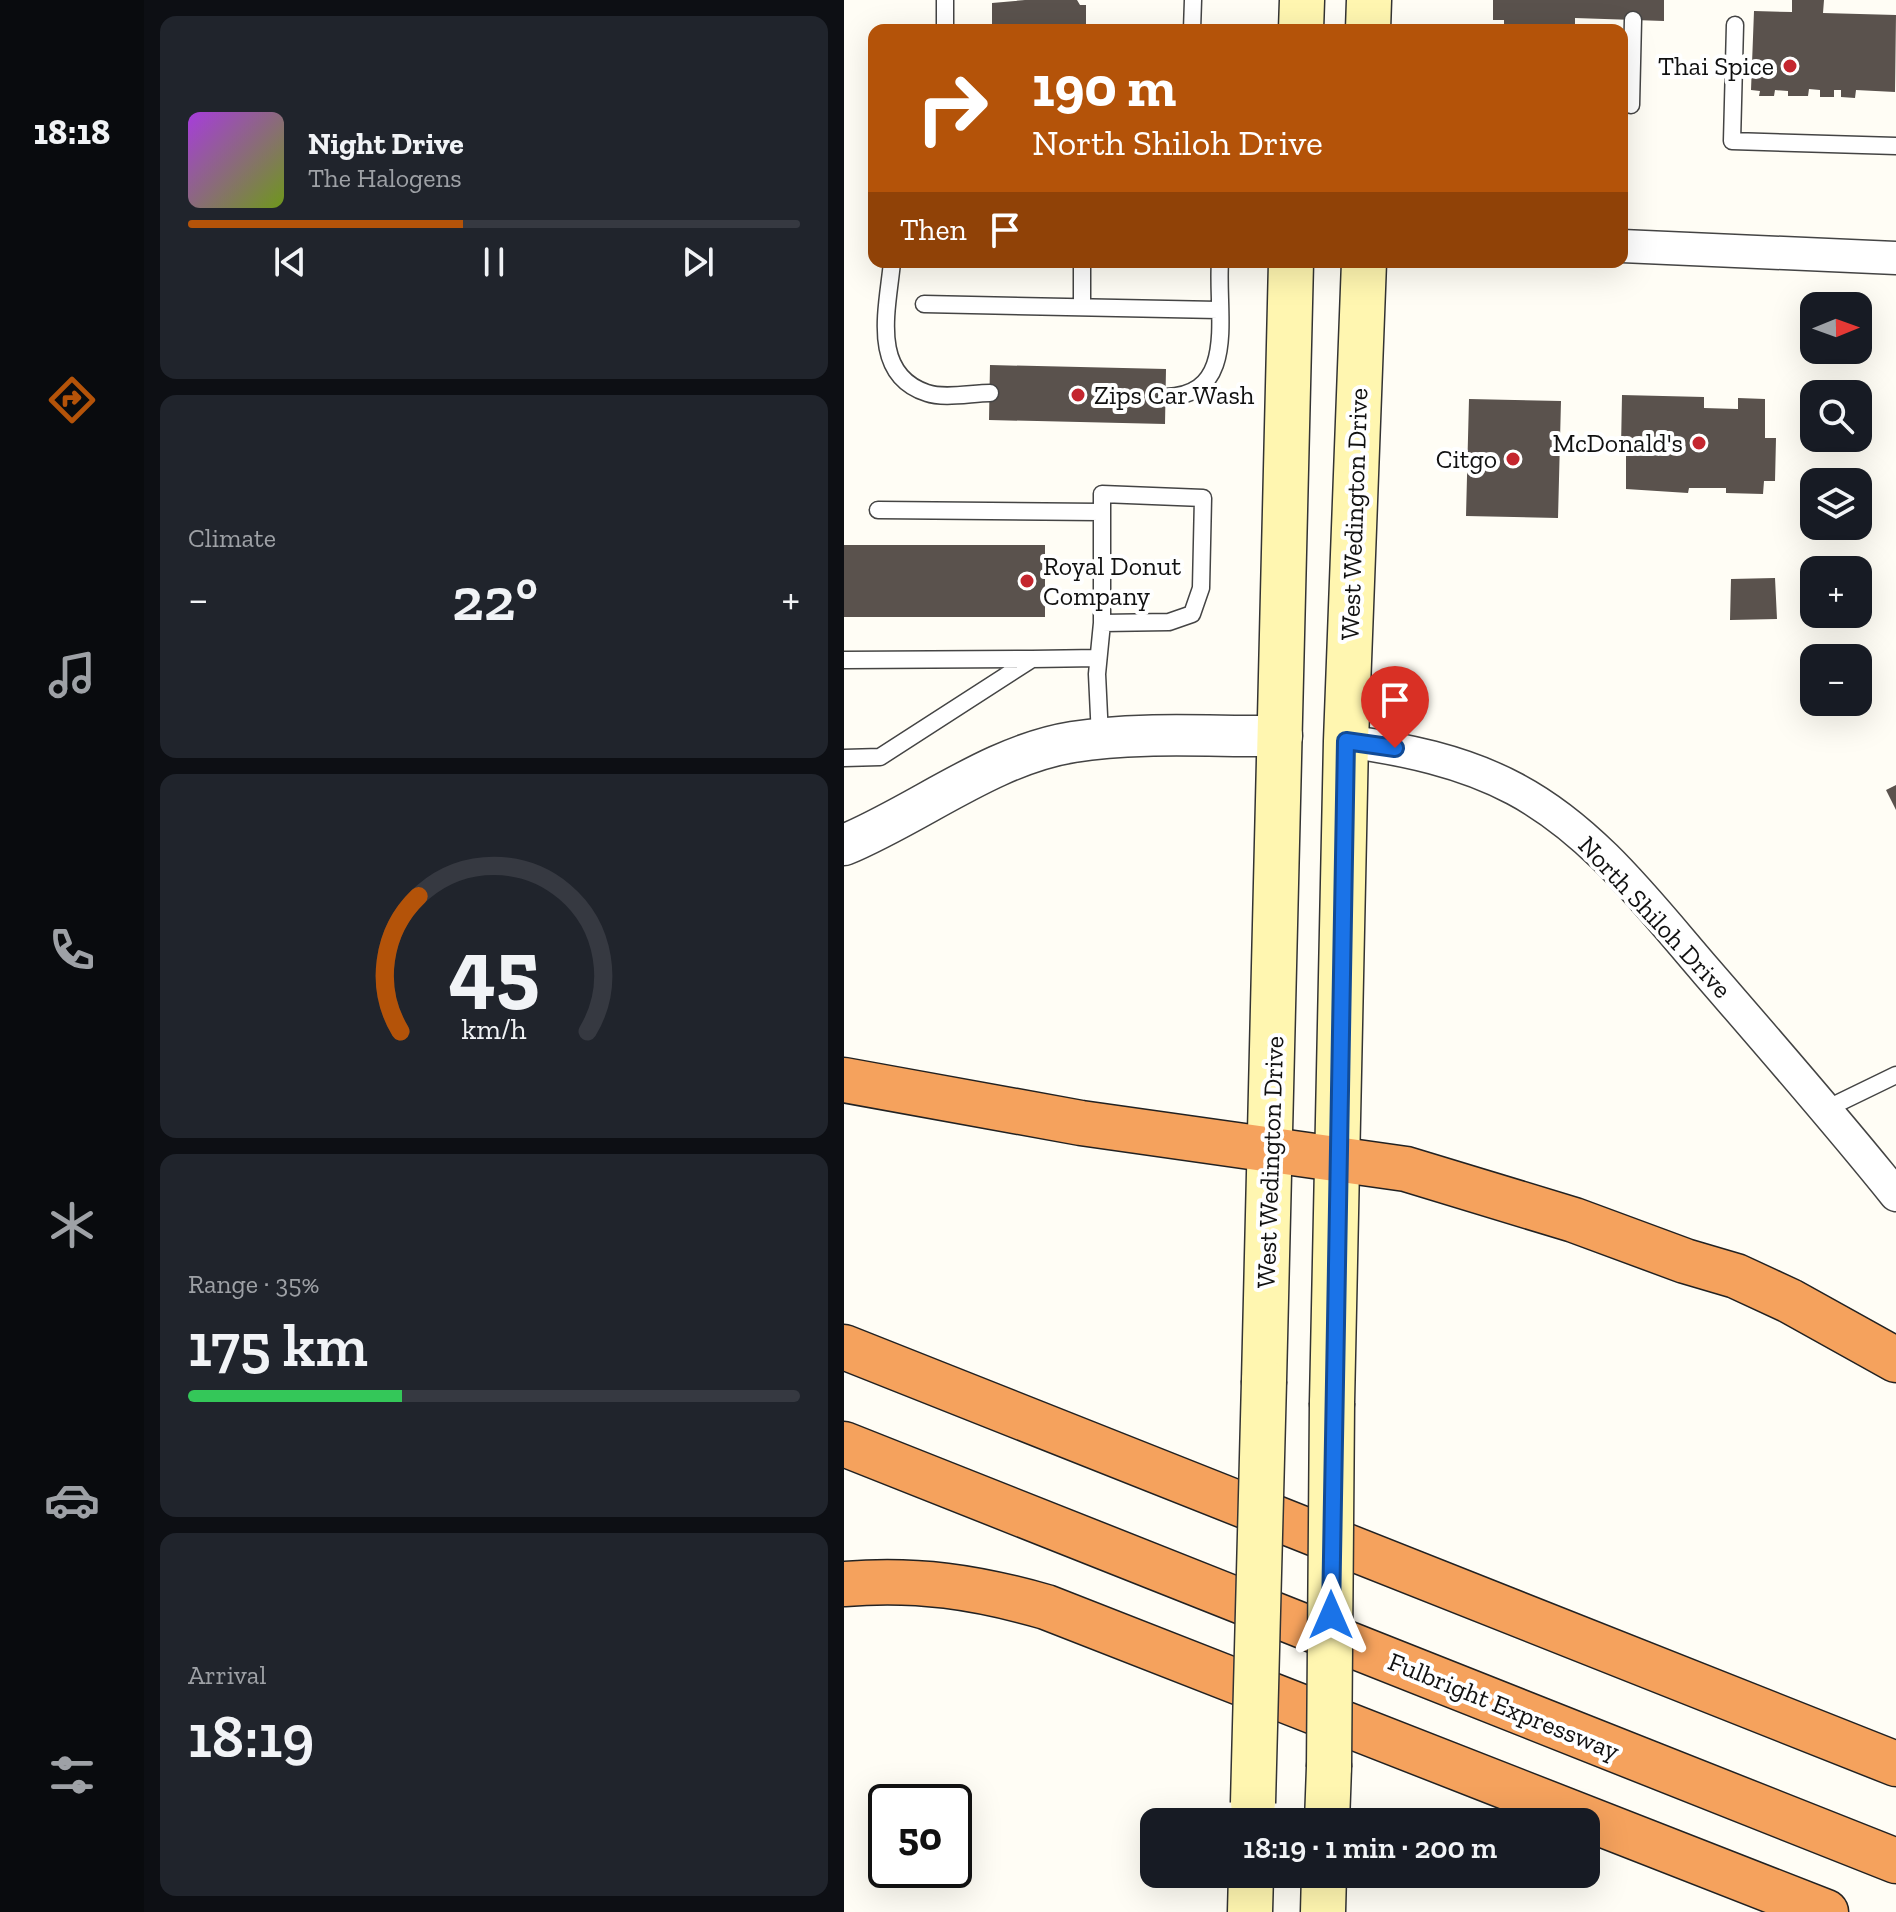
<!DOCTYPE html>
<html lang="en">
<head>
<meta charset="utf-8">
<style>
  body { margin:0; font-family:"Zilla Slab",serif; background:#20242c; color:#f1f3f6; height:100vh; display:flex; flex-direction:column; font-size:30px; white-space:nowrap }
  * { box-sizing:border-box; margin:0 }
  p { font-size:26px; color:#9ea1a6 }
  .icon { flex:none; width:44px; height:44px; fill:none; stroke:currentColor; stroke-width:2; stroke-linecap:round; stroke-linejoin:round }
  .map { position:relative; flex:1; overflow:hidden }
  .details { display:flex; flex-direction:column; gap:16px; padding:16px; background:#0d0f14; width:700px }
  .details>* { flex:none }
  .guide { position:absolute; left:24px; top:24px; width:760px; height:244px; border-radius:16px; box-shadow:0 8px 32px #0002; background:#b45309; color:#fff; overflow:hidden }
  .needle { width:52px; rotate:89deg }
  .tools { position:absolute; left:956px; top:292px; display:grid; gap:16px }
  .tools a { display:grid; place-items:center; width:72px; height:72px; border-radius:16px; background:#171b24; box-shadow:0 8px 32px #0002; font-size:40px }
  .speed { position:absolute; left:24px; top:1784px; display:flex; gap:16px; font-size:40px; font-weight:700; text-align:center }
  .speed>* { display:grid; place-content:center; width:104px; height:104px; border-radius:50%; background:#171b24; box-shadow:0 8px 32px #0002; line-height:1 }
  .speed .limit { border:4px solid #111; border-radius:12px; background:#fff; color:#111 }
  .pin { position:absolute; display:grid; place-items:center; width:68px; height:68px; color:#fff; margin:-82px -34px; border-radius:50% 50% 50% 0; rotate:-45deg; box-shadow:0 0 8px #0007 }
  .pin .icon { rotate:45deg }
  .me { position:absolute; width:88px; margin:-44px; rotate:0deg; stroke-linejoin:round; filter:drop-shadow(0 0 6px #0008) }
  .turn { display:flex; align-items:center; gap:28px; height:168px; padding:0 32px; font-size:36px }
  .turn .icon { width:104px; height:104px; stroke-width:2.5 }
  .turn b { display:block; font-size:56px; line-height:68px }
  .then { display:flex; align-items:center; height:76px; padding:0 32px; background:#0003; gap:16px; font-size:30px }
  .big { font-size:60px; font-weight:600; line-height:1.1 }
  .details .tile { flex:1; display:flex; flex-direction:column; justify-content:center; gap:12px; min-width:0; padding:0 28px; border-radius:16px; background:#20242c }
  .details .dial { align-items:center; gap:0 }
  .dial svg { height:208px; overflow:visible; fill:none; stroke:#363941; stroke-width:7; stroke-linecap:round; text-anchor:middle }
  .dial text { fill:#f1f3f6; stroke:none }
  .song { display:flex; align-items:center; gap:24px }
  .cover { width:96px; height:96px; border-radius:12px; background:linear-gradient(135deg,hsl(280 70% 55%),hsl(80 70% 35%)) }
  .played { height:8px; border-radius:4px; background:linear-gradient(90deg,#b45309 45%,#363941 45%) }
  .keys { display:flex; justify-content:space-around; direction:ltr }
  .heat { display:flex; justify-content:space-between; align-items:center; font-size:44px; direction:ltr }
  .charge { height:12px; border-radius:6px; background:linear-gradient(90deg,#34c759 35%,#363941 0) }
  .trip { position:absolute; left:296px; top:1808px; width:460px; height:80px; border-radius:16px; background:#171b24; box-shadow:0 8px 32px #0002; font-weight:600; line-height:80px; text-align:center }
  main { display:flex; flex:1; min-height:0 }
  .tab-bar { display:flex; flex-direction:column; width:144px; justify-content:space-around; align-items:center; background:#090b0e; color:#9ea1a6 }
  .tab-bar .icon { width:56px; height:56px }
  .tab-bar .current { color:#b45309 }
  .tab-bar b { font-size:36px; color:#f1f3f6 }
  .map>svg:first-child { display:block }
  .building { fill:#5a524d }
  .lines { fill:none; stroke-linecap:round; stroke-linejoin:round }
  .service-casing { stroke:#444; stroke-width:19 }
  .minor-casing { stroke:#444; stroke-width:35 }
  .tertiary-casing { stroke:#444; stroke-width:43 }
  .secondary-casing { stroke:#333; stroke-width:47 }
  .motorway-casing { stroke:#222; stroke-width:47 }
  .service { stroke:#fff; stroke-width:16 }
  .minor { stroke:#fff; stroke-width:32 }
  .tertiary { stroke:#fff; stroke-width:40 }
  .secondary { stroke:#fff6b0; stroke-width:44 }
  .motorway { stroke:#f5a25d; stroke-width:44 }
  .secondary-bridge-casing { stroke:#333; stroke-width:47; stroke-linecap:butt }
  .secondary-bridge { stroke:#fff6b0; stroke-width:44 }
  .route-casing { stroke:#114b97; stroke-width:20 }
  .route { stroke:#1a73e8; stroke-width:14 }
  .poi-dot { fill:#c4262e; stroke:#fff; stroke-width:3 }
  .labels { text-anchor:middle; dominant-baseline:central; stroke-width:8; stroke-linejoin:round; paint-order:stroke }
  .poi-label { font-size:26px; fill:#111; stroke:#fff; text-anchor:end }
  .street-label { font-size:26px; fill:#111; stroke:#fff }
</style>
</head>
<body>
<main>
<nav class="tab-bar">
<b>18:18</b>
<svg class="icon current" aria-label="directions" viewBox="0 0 24 24"><path d="M12 3l9 9-9 9-9-9zM9 14v-3h6M13 9l2 2-2 2"/></svg>
<svg class="icon" aria-label="music" viewBox="0 0 24 24"><path d="M9 18V5l10-2v13"/><circle cx="6" cy="18" r="3"/><circle cx="16" cy="16" r="3"/></svg>
<svg class="icon" aria-label="phone" viewBox="0 0 24 24"><path d="M5 4h4l2 5-3 2q2 4 5 5l2-3 5 2v4C11 20 4 13 5 4z"/></svg>
<svg class="icon" aria-label="climate" viewBox="0 0 24 24"><path d="M12 3v18M4 7l16 10M4 17L20 7"/></svg>
<svg class="icon" aria-label="car" viewBox="0 0 24 24"><path d="M5 17H2v-5l4-1 3-4h7l3 4 3 1v5h-3M9 17h6M6 11h13"/><circle cx="7" cy="17" r="2"/><circle cx="17" cy="17" r="2"/></svg>
<svg class="icon" aria-label="filters" viewBox="0 0 24 24"><path d="M4 7h16M4 17h16"/><circle cx="9" cy="7" r="2"/><circle cx="15" cy="17" r="2"/></svg>
</nav>
<section class="details">
<div class="tile">
<div class="song"><i class="cover"></i><div><b>Night Drive</b><p>The Halogens</p></div></div>
<div class="played"></div>
<div class="keys"><svg class="icon" aria-label="previous" viewBox="0 0 24 24"><path d="M18 5L8 12l10 7zM5 5v14"/></svg><svg class="icon" aria-label="pause" viewBox="0 0 24 24"><path d="M8 5v14M16 5v14"/></svg><svg class="icon" aria-label="next" viewBox="0 0 24 24"><path d="M6 5l10 7-10 7zM19 5v14"/></svg></div>
</div>
<div class="tile"><p>Climate</p>
<div class="heat"><a>−</a><b class="big">22°</b><a>+</a></div>
</div>
<div class="tile dial"><svg viewBox="0 0 100 80">
<path d="M14 69A42 42 0 1 1 86 69"/>
<path d="M14 69A42 42 0 0 1 21 17" stroke="#b45309"/>
<text x="50" y="56" font-size="32" font-weight="700">45</text>
<text x="50" y="72" font-size="11">km/h</text>
</svg></div>
<div class="tile"><p>Range · 35%</p><b class="big">175 km</b><div class="charge"></div></div>
<div class="tile"><p>Arrival</p><b class="big">18:19</b></div>
</section>
<div class="map">
<svg width="1052" height="1912" viewBox="0 0 1052 1912">
  <rect width="100%" height="100%" fill="#fffdf5"/>
  <!-- building -->
  <path class="building" d="M181,0H233L236,5H242V30H148V3Z
    M649,0H820V21L731,18V30H660V20H649Z
    M948,0H980L979,13L1052,15L1051,92L1012,90L1011,98L997,97V90H990V97H976V90L965,89L964,96H944V91L931,90L930,96H915L916,91L907,90L910,11L948,12Z
    M146,365L322,369L321,424L145,420Z
    M778,395L860,397V408L894,409V398L921,399V438H932L931,481H920L919,494L882,493V488H845L844,493L782,489V448H777Z
    M625,399L717,401L714,518L622,516Z
    M0,545H201V617H0Z
    M931,578L933,619L886,620L887,579Z
    M1052,785V810L1042,790Z"/>
  <g class="lines">
    <!-- service casing -->
    <g class="service-casing">
      <path id="service" d="M891,25L888,141L1052,146
        M101,30V0
        M348,30L349,0
        M787,105L789,20
        M48,262C44,307 25,374 83,393C100,399 128,393 146,393
        M80,304L374,310
        M238,307V262
        M322,397C395,395 372,313 376,262
        M34,510L256,512
        M188,659L254,658
        M0,660L188,659L36,757L0,758
        M256,737L253,674L258,623L325,622L348,614L357,588L359,498L258,494V623
        M982,1109L1052,1075"/>
    </g>
    <!-- minor casing -->
    <g class="minor-casing">
      <path id="minor" d="M778,246L1052,258
        M502,741C559,749 619,761 671,789C750,831 805,905 863,972C927,1046 991,1119 1052,1195"/>
    </g>
    <!-- tertiary casing -->
    <g class="tertiary-casing">
      <path id="tertiary" d="M0,845C75,814 147,755 229,742C297,731 369,737 438,736"/>
    </g>
    <!-- secondary casing -->
    <g class="secondary-casing">
      <path id="secondary" d="M457,30L458,0
        M524,30L525,0
        M420,1381L447,262
        M488,1403L502,741L520,262
        M483,1822L485,1767
        M406,1912L407,1874
        M479,1912L480,1874"/>
    </g>
    <!-- motorway casing -->
    <g class="motorway-casing">
      <path id="motorway" d="M0,1080L237,1123L562,1169L730,1220L841,1261L892,1276L946,1301L1052,1360
        M0,1347L1052,1764
        M0,1444L1052,1861
        M0,1584C73,1578 132,1587 202,1607L982,1912"/>
    </g>
    <!-- service -->
    <use href="#service" class="service"/>
    <!-- minor -->
    <use href="#minor" class="minor"/>
    <!-- tertiary -->
    <use href="#tertiary" class="tertiary"/>
    <!-- secondary -->
    <use href="#secondary" class="secondary"/>
    <!-- motorway -->
    <use href="#motorway" class="motorway"/>
    <!-- secondary-bridge casing -->
    <g class="secondary-bridge-casing">
      <path id="secondary-bridge" d="M485,1767L488,1403
        M409,1803L420,1381"/>
    </g>
    <!-- secondary-bridge -->
    <use href="#secondary-bridge" class="secondary-bridge"/>
  </g>
  <g class="lines">
    <!-- route casing -->
    <g class="route-casing">
      <path id="route" d="M487,1615L502,741L551,748"/>
    </g>
    <!-- route -->
    <use href="#route" class="route"/>
  </g>
  <!-- markers -->
  <g class="poi-dot">
    <circle cx="946" cy="66" r="8"/>
    <circle cx="234" cy="395" r="8"/>
    <circle cx="855" cy="443" r="8"/>
    <circle cx="669" cy="459" r="8"/>
    <circle cx="183" cy="581" r="8"/>
  </g>
  <g class="labels">
    <!-- poi labels -->
    <g class="poi-label">
      <text x="930" y="66">Thai Spice</text>
      <text x="250" y="395" text-anchor="start">Zips Car Wash</text>
      <text x="839" y="443">McDonald's</text>
      <text x="653" y="459">Citgo</text>
      <text x="199" y="566" text-anchor="start">Royal Donut<tspan x="199" dy="30">Company</tspan></text>
    </g>
    <!-- street labels -->
    <g class="street-label">
      <text transform="translate(510 514) rotate(-88)">West Wedington Drive</text>
      <text transform="translate(811 917) rotate(47)">North Shiloh Drive</text>
      <text transform="translate(426 1162) rotate(-88)">West Wedington Drive</text>
      <text transform="translate(660 1706) rotate(22)">Fulbright Expressway</text>
    </g>
  </g>
</svg>
<div class="tools">
<a><svg class="needle" viewBox="-14 -14 28 28"><path d="M0-13l5 13h-10z" fill="#e53935"/><path d="M0 13l5-13h-10z" fill="#9ea1a6"/></svg></a>
<a><svg class="icon" aria-label="search" viewBox="0 0 24 24"><circle cx="10" cy="10" r="6"/><path d="M15 15l6 6"/></svg></a>
<a><svg class="icon" aria-label="layers" viewBox="0 0 24 24"><path d="M12 4l9 5-9 5-9-5zM3 14l9 5 9-5"/></svg></a>
<a>+</a>
<a>−</a>
</div>
<div class="speed"><div class="limit">50</div></div>
<div class="pin" style="left:551px;top:748px;background:#d93025"><svg class="icon" aria-label="arrive" viewBox="0 0 24 24"><path d="M6 21V4h12l-3 4 3 4H6"/></svg></div>
<svg class="me" style="left:487px;top:1615px" viewBox="-20 -20 40 40"><path d="M0-17L14 15 0 8-14 15z" fill="#1a73e8" stroke="#fff" stroke-width="4"/></svg>
<div class="trip">18:19 · 1 min · 200 m</div>
<div class="guide">
<div class="turn"><svg class="icon" aria-label="right" viewBox="0 0 24 24"><path d="M7 20v-9h11M14 6l5 5-5 5"/></svg><div><b>190 m</b>North Shiloh Drive</div></div>
<div class="then">Then<svg class="icon" aria-label="arrive" viewBox="0 0 24 24"><path d="M6 21V4h12l-3 4 3 4H6"/></svg></div>
</div>
</div>
</main>
</body>
</html>
